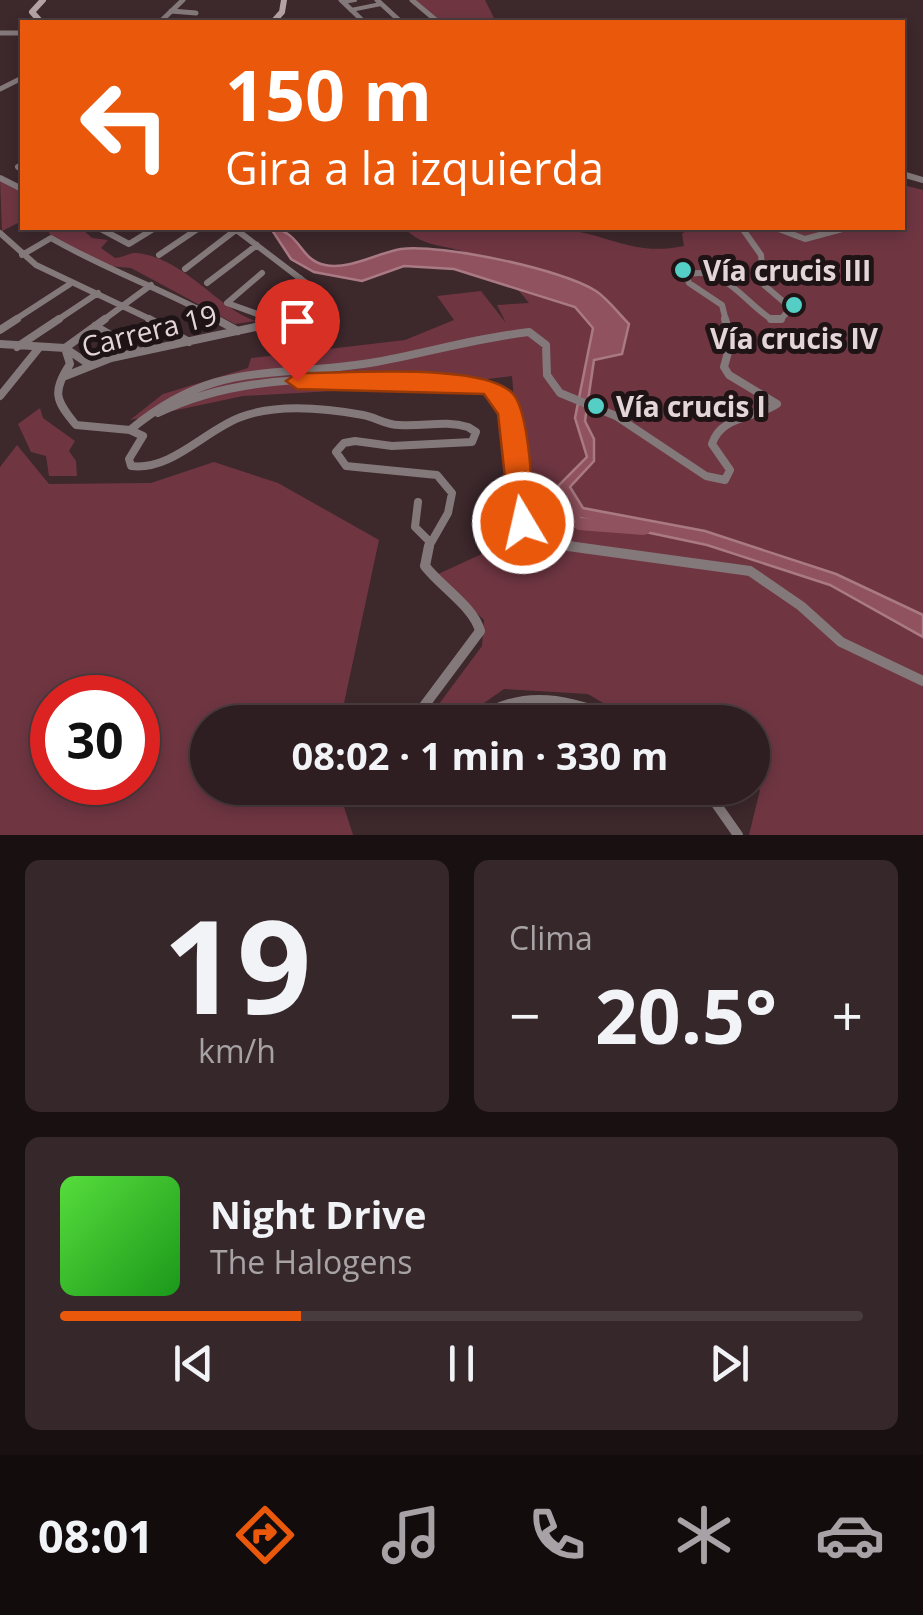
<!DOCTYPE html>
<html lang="es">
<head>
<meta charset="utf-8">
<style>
  body { margin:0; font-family:"Open Sans",sans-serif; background:#36272a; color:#f1f3f6; height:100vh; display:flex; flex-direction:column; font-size:38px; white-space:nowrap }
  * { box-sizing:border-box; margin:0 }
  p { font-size:32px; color:#a7a2a5 }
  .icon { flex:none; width:55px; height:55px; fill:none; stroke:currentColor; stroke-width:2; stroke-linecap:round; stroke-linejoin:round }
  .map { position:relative; height:835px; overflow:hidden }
  .sheet { display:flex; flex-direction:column; gap:25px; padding:25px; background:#191012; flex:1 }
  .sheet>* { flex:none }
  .guide { position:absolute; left:20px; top:20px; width:885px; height:210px; border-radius:0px; box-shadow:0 5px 15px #0003,0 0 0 2px #493c3f; background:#ea580c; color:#fff; overflow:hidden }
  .speed { position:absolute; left:30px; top:675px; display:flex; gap:20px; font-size:50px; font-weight:700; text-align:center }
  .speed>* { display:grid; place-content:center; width:130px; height:130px; border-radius:50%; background:#2e1e21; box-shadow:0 5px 15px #0003,0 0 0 2px #493c3f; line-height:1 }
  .speed .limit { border:15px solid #d22; background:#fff; color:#111 }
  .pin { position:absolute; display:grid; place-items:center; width:85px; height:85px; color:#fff; margin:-102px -42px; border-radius:50% 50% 50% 0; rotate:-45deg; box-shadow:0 0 10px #0007 }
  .pin .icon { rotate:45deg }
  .me { position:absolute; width:110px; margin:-55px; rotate:351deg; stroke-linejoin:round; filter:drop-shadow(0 0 8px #0008) }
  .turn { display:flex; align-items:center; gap:35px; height:210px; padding:0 40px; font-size:45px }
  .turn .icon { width:130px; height:130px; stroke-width:2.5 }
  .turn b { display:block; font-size:70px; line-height:85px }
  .big { font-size:75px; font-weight:700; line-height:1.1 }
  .sheet .tile { flex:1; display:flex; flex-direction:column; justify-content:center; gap:15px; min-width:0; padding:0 35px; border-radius:15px; background:#36272a }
  .sheet .dial { align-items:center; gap:0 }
  .dial b { font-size:130px; line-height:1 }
  .song { display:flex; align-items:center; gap:30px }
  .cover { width:120px; height:120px; border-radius:15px; background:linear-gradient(135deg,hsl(110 70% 55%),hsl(120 70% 35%)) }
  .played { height:10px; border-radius:5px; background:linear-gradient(90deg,#ea580c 30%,#493c3f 30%) }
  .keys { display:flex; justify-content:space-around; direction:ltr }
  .heat { display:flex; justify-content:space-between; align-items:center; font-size:55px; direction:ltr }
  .sheet .tiles { flex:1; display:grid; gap:25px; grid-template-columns:1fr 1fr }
  .tile:last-child { grid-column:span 2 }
  .trip { position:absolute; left:190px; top:705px; width:580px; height:100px; border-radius:50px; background:#2e1e21; box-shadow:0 5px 15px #0003,0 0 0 2px #493c3f; font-weight:700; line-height:100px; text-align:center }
  .dock { display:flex; height:160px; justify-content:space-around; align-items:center; background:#120c0d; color:#a7a2a5 }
  .dock .icon { width:70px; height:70px }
  .dock .active { color:#ea580c }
  .dock b { font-size:45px; color:#f1f3f6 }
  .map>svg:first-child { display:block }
  .green { fill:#6f3642; fill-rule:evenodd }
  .water { fill:#90525e; stroke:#a97a83; stroke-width:2.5 }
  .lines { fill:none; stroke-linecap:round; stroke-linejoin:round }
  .river { fill:#90525e; fill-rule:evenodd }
  .pedestrian { stroke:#84797a; stroke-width:4 }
  .minor-far3 { stroke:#84797a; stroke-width:5 }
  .minor-far2 { stroke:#84797a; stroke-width:6 }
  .minor-far1 { stroke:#84797a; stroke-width:8 }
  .minor { stroke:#84797a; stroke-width:10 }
  .secondary { stroke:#b5a2a5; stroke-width:6 }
  .route { fill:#ea580c; stroke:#983908; stroke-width:2.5 }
  .poi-dot { fill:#55cec5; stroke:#1e1415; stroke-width:4 }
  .labels { text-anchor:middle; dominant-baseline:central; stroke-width:10; stroke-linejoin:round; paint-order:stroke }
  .poi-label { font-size:28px; font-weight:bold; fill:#e4d6d8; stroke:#1e1415; text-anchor:start }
  .street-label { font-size:28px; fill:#e4d6d8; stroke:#1e1415 }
</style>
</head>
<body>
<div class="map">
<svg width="923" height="835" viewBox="0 0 923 835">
  <rect width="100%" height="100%" fill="#3d282c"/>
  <!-- green -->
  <path class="green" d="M412,0H485L494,18L438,22Z
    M0,178L22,189V221L2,231Z
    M903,185L923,190V835H749L760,790L753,785L752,722H635L588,694L504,689L464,717L439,704L482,646L484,620L436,575L525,534L512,376L440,385L243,396L130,420L163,394L248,368L251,358L405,340L454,320L437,296L481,291L506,323L497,305L529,303C512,281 488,260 461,251C438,244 422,246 404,228C458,228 516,222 569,230C614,237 635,256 684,246L682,234L689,228H902Z
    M46,228H81L92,238L108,240L101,248L115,258C123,258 130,252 137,253C185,258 219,310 256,321L235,324L131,268L97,265L52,237Z
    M40,408L43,418L75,441L69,451L76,461L77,476H49L46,456L31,452L18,424Z
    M17,445L49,484L151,483L214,462L278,483L379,540L340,722H208V788H338L353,835H0V467ZM52,698H138V782H52Z"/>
  <!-- water -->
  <path class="water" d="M263,228C303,227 296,259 325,265C350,270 377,253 401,249C442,244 562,269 596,291C608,299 619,314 629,324L622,354L594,360L585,421L594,439V461L570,487L583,508L705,531L836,574L923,615V637L830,585L707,545L575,517L556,504L559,485L587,457L575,418L593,328L575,307L454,269L404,266L362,281L314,272L291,259L272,230Z"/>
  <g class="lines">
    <!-- river -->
    <path class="river" d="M565,488L570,490L572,494L573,511L581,518L644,523L649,525L652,529L649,533L644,535L578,530L560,518L557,514L558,494L560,490Z"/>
    <!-- pedestrian -->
    <path class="pedestrian" d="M343,2L355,0
      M351,10L381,4"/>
    <!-- minor-far3 -->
    <path class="minor-far3" d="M341,0L364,22
      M377,0L401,22
      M412,0L438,22
      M171,11L196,13
      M160,22L183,0
      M0,33H22
      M0,89L22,78"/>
    <!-- minor-far2 -->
    <path class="minor-far2" d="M18,167L22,165
      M902,174L923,180
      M0,178L22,189
      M99,228L129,244L155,228
      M234,228L318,292L320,305L285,321
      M776,228L805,239L846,228
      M0,233L36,265L154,321
      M22,255L51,238C106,270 165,290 221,321
      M159,255L199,228
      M185,269L237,229
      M262,273L227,303L277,321
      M207,283L257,245
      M258,315L300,278
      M13,321L70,284
      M56,321L98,293
      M102,321L151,285
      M726,321L722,305L689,283L686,275C723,264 743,301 771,319H781L791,308L764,285L761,255L742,228"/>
    <!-- minor-far1 -->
    <path class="minor-far1" d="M149,319L189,342
      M216,319L238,331
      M272,319L280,323
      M771,319H781
      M95,326L138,351
      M0,330L17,319
      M0,344L65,348L90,365
      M17,347L59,319
      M65,348L70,364C52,392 55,400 76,425L130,430C216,359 269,379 370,363C423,354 475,338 529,332L546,345L547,375L560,393L616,416L706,476L725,480L730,470L712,444C721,415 755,419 777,404L729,375L724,367L731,341L725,319
      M65,348L105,319
      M63,377L111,358L293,319
      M0,396L38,349
      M158,413C254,366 358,382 461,382C569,397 449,529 586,548
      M130,430L143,436L129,459L131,466C172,471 205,430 241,417C278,403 325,408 363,415C375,417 386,425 399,425C423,427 445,420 468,427L476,432L472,442L392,446L355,441L344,443L336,452L346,466L437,475L452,493L448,513L428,548
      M418,502L415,527L430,542"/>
    <!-- minor -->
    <path class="minor" d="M568,546L750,571L801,606L841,642L923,681
      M412,722L480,631C474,607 441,587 425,566L429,546
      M475,722C520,686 574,700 623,722
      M374,788L392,798L411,788
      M705,788L738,835"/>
    <!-- secondary -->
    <path class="secondary" d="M41,22L32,12L43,0
      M273,22L282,12L284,0"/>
  </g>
  <!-- route -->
  <path class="route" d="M297,373C341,374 488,361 514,395C530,416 532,494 535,523L532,530L523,533L510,523L498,414L484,394L297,389L286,381Z"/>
  <!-- markers -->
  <g class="poi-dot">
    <circle cx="683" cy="270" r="10"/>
    <circle cx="794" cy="305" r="10"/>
    <circle cx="596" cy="406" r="10"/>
  </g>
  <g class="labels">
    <!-- poi labels -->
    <g class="poi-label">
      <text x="703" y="270">Vía crucis III</text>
      <text x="794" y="338" text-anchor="middle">Vía crucis IV</text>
      <text x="616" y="406">Vía crucis I</text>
    </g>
    <!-- street labels -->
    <g class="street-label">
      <text transform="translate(149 330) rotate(-14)">Carrera 19</text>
    </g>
  </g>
</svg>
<div class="speed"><div class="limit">30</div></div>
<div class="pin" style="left:297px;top:381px;background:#d93025"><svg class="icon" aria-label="arrive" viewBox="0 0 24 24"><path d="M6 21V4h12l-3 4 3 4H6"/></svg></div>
<svg class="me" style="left:523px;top:523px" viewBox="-20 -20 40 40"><circle r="17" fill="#ea580c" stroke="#fff" stroke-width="3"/><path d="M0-11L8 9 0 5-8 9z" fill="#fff"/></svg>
<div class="trip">08:02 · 1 min · 330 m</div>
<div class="guide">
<div class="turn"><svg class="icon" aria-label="left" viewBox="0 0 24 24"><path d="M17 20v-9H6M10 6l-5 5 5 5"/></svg><div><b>150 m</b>Gira a la izquierda</div></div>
</div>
</div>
<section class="sheet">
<div class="tiles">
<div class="tile dial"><b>19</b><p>km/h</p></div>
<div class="tile"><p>Clima</p>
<div class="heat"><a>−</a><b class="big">20.5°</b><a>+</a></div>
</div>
<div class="tile">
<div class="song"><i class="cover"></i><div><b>Night Drive</b><p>The Halogens</p></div></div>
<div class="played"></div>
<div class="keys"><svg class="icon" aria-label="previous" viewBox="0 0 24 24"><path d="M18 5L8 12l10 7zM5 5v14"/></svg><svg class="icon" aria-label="pause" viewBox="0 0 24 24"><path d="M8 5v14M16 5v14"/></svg><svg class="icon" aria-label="next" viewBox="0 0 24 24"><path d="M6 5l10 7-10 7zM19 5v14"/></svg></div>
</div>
</div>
</section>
<nav class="dock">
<b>08:01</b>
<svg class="icon active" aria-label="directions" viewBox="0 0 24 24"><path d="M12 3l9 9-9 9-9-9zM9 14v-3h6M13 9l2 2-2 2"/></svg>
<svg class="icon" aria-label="music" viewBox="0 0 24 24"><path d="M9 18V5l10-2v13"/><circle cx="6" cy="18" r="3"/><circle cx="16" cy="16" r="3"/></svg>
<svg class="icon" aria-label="phone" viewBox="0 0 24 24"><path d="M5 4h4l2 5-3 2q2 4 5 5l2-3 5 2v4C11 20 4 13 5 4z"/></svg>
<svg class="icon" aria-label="climate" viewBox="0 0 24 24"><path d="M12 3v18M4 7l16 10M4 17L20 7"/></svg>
<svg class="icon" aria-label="car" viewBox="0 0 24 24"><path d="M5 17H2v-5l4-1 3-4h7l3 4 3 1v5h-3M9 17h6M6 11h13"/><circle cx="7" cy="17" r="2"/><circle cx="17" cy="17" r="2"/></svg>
</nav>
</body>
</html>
